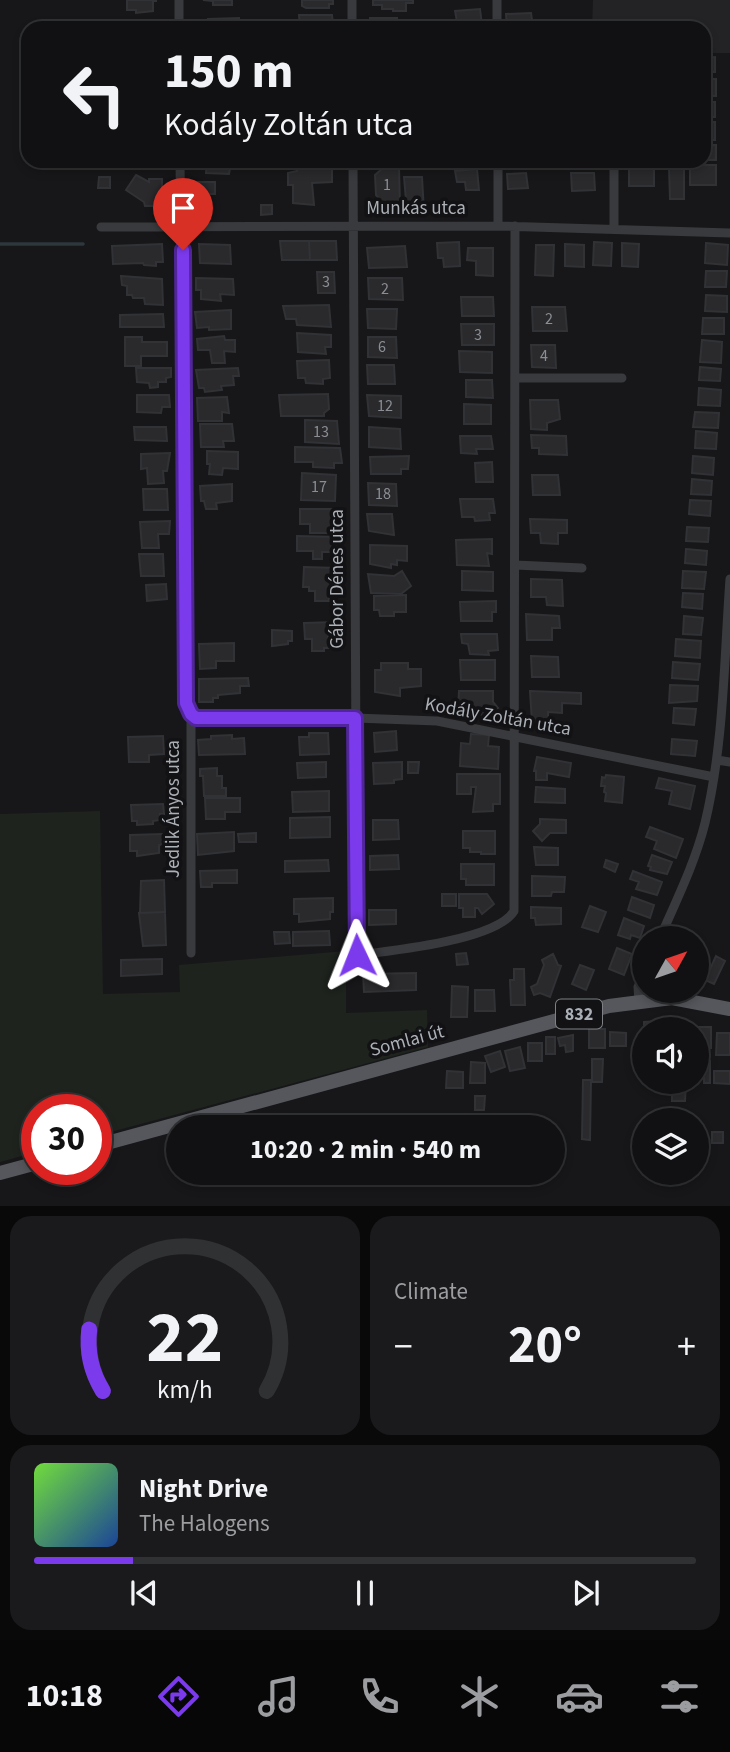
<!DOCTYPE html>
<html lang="en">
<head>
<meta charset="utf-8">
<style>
  body { margin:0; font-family:"Source Sans 3",sans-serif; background:#1a1a1c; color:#f1f3f6; height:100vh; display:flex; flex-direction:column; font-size:26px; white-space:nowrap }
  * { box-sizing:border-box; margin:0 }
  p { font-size:23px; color:#9c9da0 }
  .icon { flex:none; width:38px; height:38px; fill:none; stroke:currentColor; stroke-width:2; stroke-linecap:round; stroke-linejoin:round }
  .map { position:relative; height:1206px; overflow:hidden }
  .drawer { display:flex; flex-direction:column; gap:10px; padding:10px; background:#09090a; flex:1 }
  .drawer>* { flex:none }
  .top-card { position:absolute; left:21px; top:21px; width:690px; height:147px; border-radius:21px; box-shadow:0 4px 10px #0003,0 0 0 2px #303133; background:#111113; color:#f1f3f6; overflow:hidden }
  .needle { width:46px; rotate:50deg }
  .fabs { position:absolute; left:632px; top:926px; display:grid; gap:14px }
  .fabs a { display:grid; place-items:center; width:77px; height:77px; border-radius:50%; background:#111113; box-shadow:0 4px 10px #0003,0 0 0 2px #303133; font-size:35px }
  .speed { position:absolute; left:21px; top:1094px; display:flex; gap:14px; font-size:35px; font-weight:700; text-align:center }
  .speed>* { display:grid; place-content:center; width:91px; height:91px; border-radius:50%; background:#111113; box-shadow:0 4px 10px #0003,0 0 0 2px #303133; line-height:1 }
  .speed .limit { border:10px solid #d22; background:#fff; color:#111 }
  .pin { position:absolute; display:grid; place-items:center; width:60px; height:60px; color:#fff; margin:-72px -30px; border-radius:50% 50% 50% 0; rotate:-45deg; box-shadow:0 0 7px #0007 }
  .pin .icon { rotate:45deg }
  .me { position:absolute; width:77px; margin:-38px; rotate:358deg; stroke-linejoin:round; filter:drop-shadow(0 0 5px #0008) }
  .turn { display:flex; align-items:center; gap:24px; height:147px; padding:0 28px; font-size:32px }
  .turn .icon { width:91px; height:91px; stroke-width:2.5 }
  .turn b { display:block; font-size:49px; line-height:60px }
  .big { font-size:52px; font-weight:700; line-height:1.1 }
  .drawer .widget { flex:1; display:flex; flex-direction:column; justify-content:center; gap:10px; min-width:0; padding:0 24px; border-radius:21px; background:#1a1a1c }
  .drawer .dial { align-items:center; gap:0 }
  .dial svg { height:182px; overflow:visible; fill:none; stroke:#303133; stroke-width:7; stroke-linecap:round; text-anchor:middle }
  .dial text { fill:#f1f3f6; stroke:none }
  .song { display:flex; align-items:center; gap:21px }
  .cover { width:84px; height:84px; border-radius:10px; background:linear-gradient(135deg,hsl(100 70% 55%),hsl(220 70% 35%)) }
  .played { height:7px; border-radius:4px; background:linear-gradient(90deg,#7c3aed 15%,#303133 15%) }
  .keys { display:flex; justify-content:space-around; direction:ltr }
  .heat { display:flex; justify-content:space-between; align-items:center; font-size:38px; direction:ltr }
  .drawer .tiles { flex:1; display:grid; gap:10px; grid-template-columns:1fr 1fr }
  .widget:last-child { grid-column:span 2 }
  .trip { position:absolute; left:166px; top:1115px; width:399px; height:70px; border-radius:35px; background:#111113; box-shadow:0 4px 10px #0003,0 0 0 2px #303133; font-weight:700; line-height:70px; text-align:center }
  .tab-bar { display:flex; height:112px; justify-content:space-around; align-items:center; background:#070708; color:#9c9da0 }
  .tab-bar .icon { width:49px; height:49px }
  .tab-bar .selected { color:#7c3aed }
  .tab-bar b { font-size:32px; color:#f1f3f6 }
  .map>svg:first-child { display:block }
  .built { fill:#232326 }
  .green { fill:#1e231e }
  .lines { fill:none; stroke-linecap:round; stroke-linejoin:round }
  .stream { stroke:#2e373c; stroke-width:3.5 }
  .building { fill:#2a2a2d; stroke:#313235; stroke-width:2 }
  .street { stroke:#393a3d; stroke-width:9 }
  .primary { stroke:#55575c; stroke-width:14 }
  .route-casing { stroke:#51269a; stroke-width:18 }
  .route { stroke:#7c3aed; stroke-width:12 }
  .labels { text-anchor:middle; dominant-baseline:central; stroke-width:7; stroke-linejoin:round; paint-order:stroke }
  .number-label { font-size:16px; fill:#8a8e94 }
  .shield { fill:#121214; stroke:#7d8186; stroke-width:2 }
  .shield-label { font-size:18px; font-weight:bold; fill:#abb0b7 }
  .street-label { font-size:19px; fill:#abb0b7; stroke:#121214 }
</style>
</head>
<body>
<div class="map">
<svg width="730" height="1206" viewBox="0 0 730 1206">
  <rect width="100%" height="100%" fill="#171719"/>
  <!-- built -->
  <path class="built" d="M593,0H730V53H704V28H592Z"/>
  <!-- green -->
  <path class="green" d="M100,811L103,994L180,992L179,965L346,951V1013L427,1010L428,1047L96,1136V1110H37V1152L0,1162V814Z"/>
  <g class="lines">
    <!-- stream -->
    <path class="stream" d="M0,244H83"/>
  </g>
  <!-- building -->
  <path class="building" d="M127,0H156V1H153V11L136,13V10H127Z
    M203,0H232V5H213V1Z
    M302,0H333V4H329V8H306L302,6Z
    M373,0H413V3H406V11H393V9H382V5H373Z
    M480,9L482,25L458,27L455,11Z
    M531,13L533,27L507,28L506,14Z
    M299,15H332L333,25H330V28H300Z
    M239,18V28H209L208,19Z
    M370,18H397V28H370Z
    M715,57V72H704V58Z
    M704,79H716V96H704Z
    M704,102H715V117H704Z
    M704,122H715V140H704Z
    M704,145H716V160H704Z
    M207,161H250V168H230L229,174L206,173Z
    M507,161H530L531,167L508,168Z
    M690,165H716V185H690Z
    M399,167L400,205H382V202L376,195L375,175L383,168Z
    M297,168H332V182L312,183L314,205L293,203V185H288V173L297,171Z
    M669,168H684V199H670Z
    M477,169L479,190H466L465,182H457L455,171Z
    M629,169H654V186H629Z
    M526,173L528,188L508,189L507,174Z
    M571,173H594L595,190L572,191Z
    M136,175L149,182V179H162V199L154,206H145L144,202L126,190Z
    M99,177H110V188H98Z
    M404,177H422L424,212H407Z
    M197,182H215V194H209L210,205H197Z
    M261,205H272V214L261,215Z
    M280,241H309L310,260H282Z
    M309,241H336L337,260H310Z
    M459,242L460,266L444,267L443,258H438L437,243Z
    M594,242L612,243L611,266L593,265Z
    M622,243L639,244L638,267L622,266Z
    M706,243L728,245L727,265L705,263Z
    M162,244L163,262H156V266L144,265L143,263L113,264L112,246Z
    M199,244L230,245L231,264L200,263Z
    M565,244L584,245V267L565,266Z
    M536,245H554L553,276L535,275Z
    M405,246L407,267L369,268L367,248Z
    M468,248H493V276L476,275V261L467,260Z
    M706,271H727L726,287H705Z
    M317,272H334L335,293H318Z
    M121,276L162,279L163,305L145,304L144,298H133L132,295H127V286L122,285Z
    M196,278L233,279L234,295L220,294L221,301L201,299V290H196Z
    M368,278H402L403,300L369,299Z
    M706,295L727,296V312L705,311Z
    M461,297H493L494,316H462Z
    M329,305L331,327L297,325L296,319H286L283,306Z
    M532,307H565L567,331H533Z
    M367,309H397L396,329L368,328Z
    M231,310V329L209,330V327L197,328L195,312Z
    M163,314L164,327H120V315Z
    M703,318H724V334H702Z
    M461,324H494V345H462Z
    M297,333L331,335V347H325L326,354L298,352Z
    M224,336L225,340H235V352L224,351L225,363H212L210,350H198L197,339Z
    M125,337H142V342H167V356H141V366H125Z
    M368,337H396L397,358L368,357Z
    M702,340L722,342L721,363L700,362Z
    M531,345H555L556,368L532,367Z
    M459,351L492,352V373L460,372Z
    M329,360L330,378L323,379V384L306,383L305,378H298L297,361Z
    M367,365H394L395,384H368Z
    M700,367L721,369L720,381L699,380Z
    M136,368H171V377L166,378V382H158V387L150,388L149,383L137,382Z
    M238,368L239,376H233L234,385L221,386L222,390L205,392L204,388H199L196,370Z
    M466,380H492L493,398L466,397Z
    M699,388L721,390L720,406L698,405Z
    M328,394L329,409L324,413V416H281L279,395Z
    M137,395H169L170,407H162L161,413L137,412Z
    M367,395L401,396V418L369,416Z
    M227,397L229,413L222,412V421H198L197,398Z
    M530,400H558L560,419L547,423V430L531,429Z
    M464,404L491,405V424H464Z
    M695,412L719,413L718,428L693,427Z
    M305,420L337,421L339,444L305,442Z
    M200,424H232L234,441H223L224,447H201Z
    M134,427H166L167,441L135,440Z
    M369,427L400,429L401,449L369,447Z
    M696,431L717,433L716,449L695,448Z
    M531,435L566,436L567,455L539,454V448H532Z
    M460,436H491L493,449H476L477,454L461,453Z
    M295,447L340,448L342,463H334V468L313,467V462H295Z
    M207,451L238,452V469L223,468L222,475L209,474L210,464H207Z
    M170,453L167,471H163L164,483L148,484L147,468L141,469V454Z
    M409,456L408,469H401V474H371L370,457Z
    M693,456L714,458L713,475L692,473Z
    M492,462L493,482H476L475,463Z
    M302,473L336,475L335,501L301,500Z
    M532,475H558L560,495H533Z
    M692,479L712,481L711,495L691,494Z
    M368,483L396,484L397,506L369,505Z
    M232,484V501L216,503L217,509H206L204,501H201L200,486Z
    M143,489H167L168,510H144Z
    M460,499H493L495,513H489L490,520L475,521L474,517H462Z
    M690,500L711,501L710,516L689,514Z
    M300,509H341V533H310V524H300Z
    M367,514H392L394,535L369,531Z
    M530,519L567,520V533H558V544L541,543L540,533H531Z
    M170,521L169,534H158L159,548H142L140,522Z
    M687,527L709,528L708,542L686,541Z
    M297,536L337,537V552H322V559H313V551H297Z
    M492,539V554L487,553L489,566L457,565L456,540Z
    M370,545L407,546V561L397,560V565L391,564V568L370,564Z
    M686,549L707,551L706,565L685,563Z
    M139,554H163L164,576H141Z
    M304,567L338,568V582H335V586H333V592H329V601H315V591H309V587H303Z
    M402,571L411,586L401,594L371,593L368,574L394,576Z
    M462,571L493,572V591L462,590Z
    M683,571L706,572L704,589L682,588Z
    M531,579L562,580L563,606L547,605L546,597H531Z
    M166,584L167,599L147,601L146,585Z
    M683,593L703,594L702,609L682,607Z
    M406,595V612H394V616H380L379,610H374V596Z
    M496,601V612H492V621H461L460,602Z
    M526,614L559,616L560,628H552V640H527Z
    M684,616L703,618L701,635L683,634Z
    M336,622V637H328L329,648H324V651H312V639H305L304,623Z
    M272,630L292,631V641H288V644L272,646Z
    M461,634H497L498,650L488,651L489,655L470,654L468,644L462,643Z
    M676,639L701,641L700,658L675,656Z
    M234,643V661H216V668L200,669L199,644Z
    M531,656L558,657L559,677H532Z
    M460,660H495V680H461Z
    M673,662L700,664L698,680L672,678Z
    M381,663H408V669H421V686L400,688V696L375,692V670H381Z
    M248,678L249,686H240V693L218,695V698H213V702H199V679Z
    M670,685L698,686L697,701L669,703Z
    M459,691H493V702L498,708L482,716L479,710L458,709Z
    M530,691L581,693V704L562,703V713L548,712V722H532Z
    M674,708L696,709L694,725L673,723Z
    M396,731L397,750L375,752L374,733Z
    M309,733H328L329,754L300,755L299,737H309Z
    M471,734L489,735L488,746L499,747L498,769L460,766L461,743L470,744Z
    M232,735V739L244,738L245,754L199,755L198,740L211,739V736Z
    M163,736L164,754L149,755V762H129L128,737Z
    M672,739L697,741L695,756L671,754Z
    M537,757L571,763L569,777L547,773V780H536V771H534Z
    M326,762V777L298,778L297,763Z
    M402,762V779L394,780V783L374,784L373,763Z
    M408,762H419L418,773H408Z
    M217,768V776H222V788H226V796H204L203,776H200V769Z
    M457,774H500V804H493V811L473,812L476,787H471V794H457Z
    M606,775L624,777L622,803L605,801L606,793L604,792L605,786H601L602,777L605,778Z
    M659,778L695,786L690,809L669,804L672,791L656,788Z
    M536,787L565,789V803L535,802Z
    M329,791V811L293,812L292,792Z
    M205,798H240V812H225V819H206Z
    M163,804L164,814H160V820L153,821V824L137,825V821H132L131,805Z
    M330,817V837L290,838V818Z
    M540,819L566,820V833H550L542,841L533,831L540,824Z
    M373,820H398L399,839L373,840Z
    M650,827L683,839L676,858L654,849L657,841L646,837Z
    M463,831H495V854H481V852H470V848H463Z
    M234,832V851L198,855L197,834Z
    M256,833V842H239L238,834Z
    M163,834L164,844L159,845V853L137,856V851H130V835Z
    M534,847L558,848V865H536Z
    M398,855L399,869L370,870V856Z
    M652,855L672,862L667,874L650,870L651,867L648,866Z
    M328,860L329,871L285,872V861Z
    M606,860L618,864L615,872L604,867Z
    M461,864H494V885H466V879H461Z
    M237,870V883H212V887H201L200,871Z
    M633,871L662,882L657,895L636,889L639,882L630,879Z
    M532,876L565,877L564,892H552L551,896H532Z
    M164,880L165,912L140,913L141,881Z
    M442,894H456V906H442Z
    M459,894H487L494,904L482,914L478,908H475V917H463V908H459Z
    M632,897L654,905L650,918L628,910Z
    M333,898V912H330V919L299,922V914H294V899Z
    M590,906L606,912L598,932L582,927Z
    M531,907L561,908V924L536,925L535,918H531Z
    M369,910H396V924L369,925Z
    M165,912L166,945L143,946L139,913Z
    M624,918L644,926L640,938L631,935L630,939L618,935Z
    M329,931L330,945L293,946V932Z
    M274,932H289L290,943L275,944Z
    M696,945L703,947L696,981Z
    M617,948L632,954L624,975L609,969Z
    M466,953L468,964L457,965L456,954Z
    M553,954L558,965L561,966L550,997L540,993L534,995L531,987L537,984L544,965L542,960Z
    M716,956L725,961L714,984L705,980Z
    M162,959V974L121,976V960Z
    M580,965L594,970L586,990L572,984Z
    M514,969H524L525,1005H511L510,980H514Z
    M416,973V990L364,992L363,974Z
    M452,986L468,987L467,1017H451Z
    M475,990H494L495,1011H475Z
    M669,1019H685V1029H668Z
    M659,1021L660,1029H644V1022Z
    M694,1027H711V1048H696V1029Z
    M589,1029H605V1048H589Z
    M610,1032L626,1033V1046H610Z
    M717,1033H730V1055H716Z
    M573,1035V1051L566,1052L565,1045L560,1046L558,1038Z
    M546,1037H555V1054H546Z
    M528,1043H542V1061H528Z
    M520,1047L525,1068L510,1071L505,1051Z
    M500,1051L505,1067L491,1072L485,1056Z
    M592,1059H603L602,1082H592Z
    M704,1061H710V1083H704Z
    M471,1062L485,1063V1083H470Z
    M447,1071L463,1072V1088H446Z
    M714,1071H730V1084L714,1083Z
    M583,1080H591L590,1140L582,1139Z
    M672,1082H686L685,1101H672Z
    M475,1096H485L484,1110H475Z
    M453,1116H462V1127H453Z
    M712,1132H723V1143H712Z"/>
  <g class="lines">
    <!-- street -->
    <path class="street" d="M179,0V28
      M352,0V28
      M497,0V28
      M180,161L186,703L191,714V953
      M353,161L357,955C391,951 497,940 514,911L515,226
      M498,161V226
      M101,227L498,226L730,233
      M614,229V161
      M515,378H622
      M515,565L582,568
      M191,714L196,718H355L437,721L714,777
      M717,760L730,762
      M660,938C676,901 695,863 705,823C724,744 724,660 730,579
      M639,1001L638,987L644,974"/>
    <!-- primary -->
    <path class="primary" d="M96,1146L609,1006L672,998L730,1009
      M0,1173L37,1163"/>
  </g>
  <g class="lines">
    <!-- route casing -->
    <g class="route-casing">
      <path id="route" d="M183,250L186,703L191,714L196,718H355L357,955"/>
    </g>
    <!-- route -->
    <use href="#route" class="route"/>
  </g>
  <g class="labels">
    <!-- number labels -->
    <g class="number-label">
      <text x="387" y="185">1</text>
      <text x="326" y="282">3</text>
      <text x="385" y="289">2</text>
      <text x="549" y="319">2</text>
      <text x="478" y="335">3</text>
      <text x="382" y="347">6</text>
      <text x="544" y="356">4</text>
      <text x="385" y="406">12</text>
      <text x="321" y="432">13</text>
      <text x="319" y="487">17</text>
      <text x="383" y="494">18</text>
    </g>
    <!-- shield labels -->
    <rect class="shield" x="556" y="999.5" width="46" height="29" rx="5"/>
    <g class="shield-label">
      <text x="579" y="1014">832</text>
    </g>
    <!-- street labels -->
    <g class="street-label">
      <text x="416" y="208">Munkás utca</text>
      <text transform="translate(337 579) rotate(-90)">Gábor Dénes utca</text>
      <text transform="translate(498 717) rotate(10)">Kodály Zoltán utca</text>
      <text transform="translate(173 809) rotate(-90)">Jedlik Ányos utca</text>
      <text transform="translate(407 1041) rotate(-15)">Somlai út</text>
    </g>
  </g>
</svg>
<div class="fabs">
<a><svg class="needle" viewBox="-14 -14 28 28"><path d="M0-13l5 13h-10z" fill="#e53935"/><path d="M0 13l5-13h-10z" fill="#9c9da0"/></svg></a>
<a><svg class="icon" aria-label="sound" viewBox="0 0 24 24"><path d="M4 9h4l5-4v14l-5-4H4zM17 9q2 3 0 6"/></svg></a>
<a><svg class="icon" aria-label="layers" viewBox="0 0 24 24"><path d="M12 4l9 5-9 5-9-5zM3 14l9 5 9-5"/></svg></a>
</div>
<div class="speed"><div class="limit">30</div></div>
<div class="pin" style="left:183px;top:250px;background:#d93025"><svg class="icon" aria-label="arrive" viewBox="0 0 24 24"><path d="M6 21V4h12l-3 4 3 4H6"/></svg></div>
<svg class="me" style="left:357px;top:955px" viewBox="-20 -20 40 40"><path d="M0-17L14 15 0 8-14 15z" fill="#7c3aed" stroke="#fff" stroke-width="4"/></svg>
<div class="trip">10:20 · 2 min · 540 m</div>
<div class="top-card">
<div class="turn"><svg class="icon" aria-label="left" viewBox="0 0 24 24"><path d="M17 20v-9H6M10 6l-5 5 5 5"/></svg><div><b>150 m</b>Kodály Zoltán utca</div></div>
</div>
</div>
<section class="drawer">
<div class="tiles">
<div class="widget dial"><svg viewBox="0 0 100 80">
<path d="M14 69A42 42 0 1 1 86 69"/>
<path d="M14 69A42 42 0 0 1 8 42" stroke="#7c3aed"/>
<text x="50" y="56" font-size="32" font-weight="700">22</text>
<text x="50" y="72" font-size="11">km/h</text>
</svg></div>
<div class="widget"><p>Climate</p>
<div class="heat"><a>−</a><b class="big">20°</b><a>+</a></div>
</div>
<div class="widget">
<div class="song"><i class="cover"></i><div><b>Night Drive</b><p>The Halogens</p></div></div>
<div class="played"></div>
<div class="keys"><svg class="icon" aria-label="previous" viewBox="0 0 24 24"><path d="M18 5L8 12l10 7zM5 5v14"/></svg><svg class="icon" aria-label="pause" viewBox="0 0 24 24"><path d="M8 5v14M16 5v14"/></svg><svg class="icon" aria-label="next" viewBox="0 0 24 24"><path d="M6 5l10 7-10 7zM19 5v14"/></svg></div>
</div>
</div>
</section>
<nav class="tab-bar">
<b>10:18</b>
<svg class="icon selected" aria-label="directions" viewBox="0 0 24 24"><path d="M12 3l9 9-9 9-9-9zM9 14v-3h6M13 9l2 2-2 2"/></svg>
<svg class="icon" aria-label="music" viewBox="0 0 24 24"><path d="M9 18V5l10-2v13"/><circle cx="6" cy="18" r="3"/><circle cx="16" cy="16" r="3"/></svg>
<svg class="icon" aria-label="phone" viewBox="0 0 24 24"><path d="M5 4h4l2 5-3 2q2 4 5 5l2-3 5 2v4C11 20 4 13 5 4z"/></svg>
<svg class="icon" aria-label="climate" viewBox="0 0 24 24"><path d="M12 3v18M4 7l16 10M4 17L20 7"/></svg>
<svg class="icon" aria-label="car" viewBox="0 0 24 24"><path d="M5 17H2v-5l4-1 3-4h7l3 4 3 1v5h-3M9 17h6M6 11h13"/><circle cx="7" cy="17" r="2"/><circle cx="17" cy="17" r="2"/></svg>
<svg class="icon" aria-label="filters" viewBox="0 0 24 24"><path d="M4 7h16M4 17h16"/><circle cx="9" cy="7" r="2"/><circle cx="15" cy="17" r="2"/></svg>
</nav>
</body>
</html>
